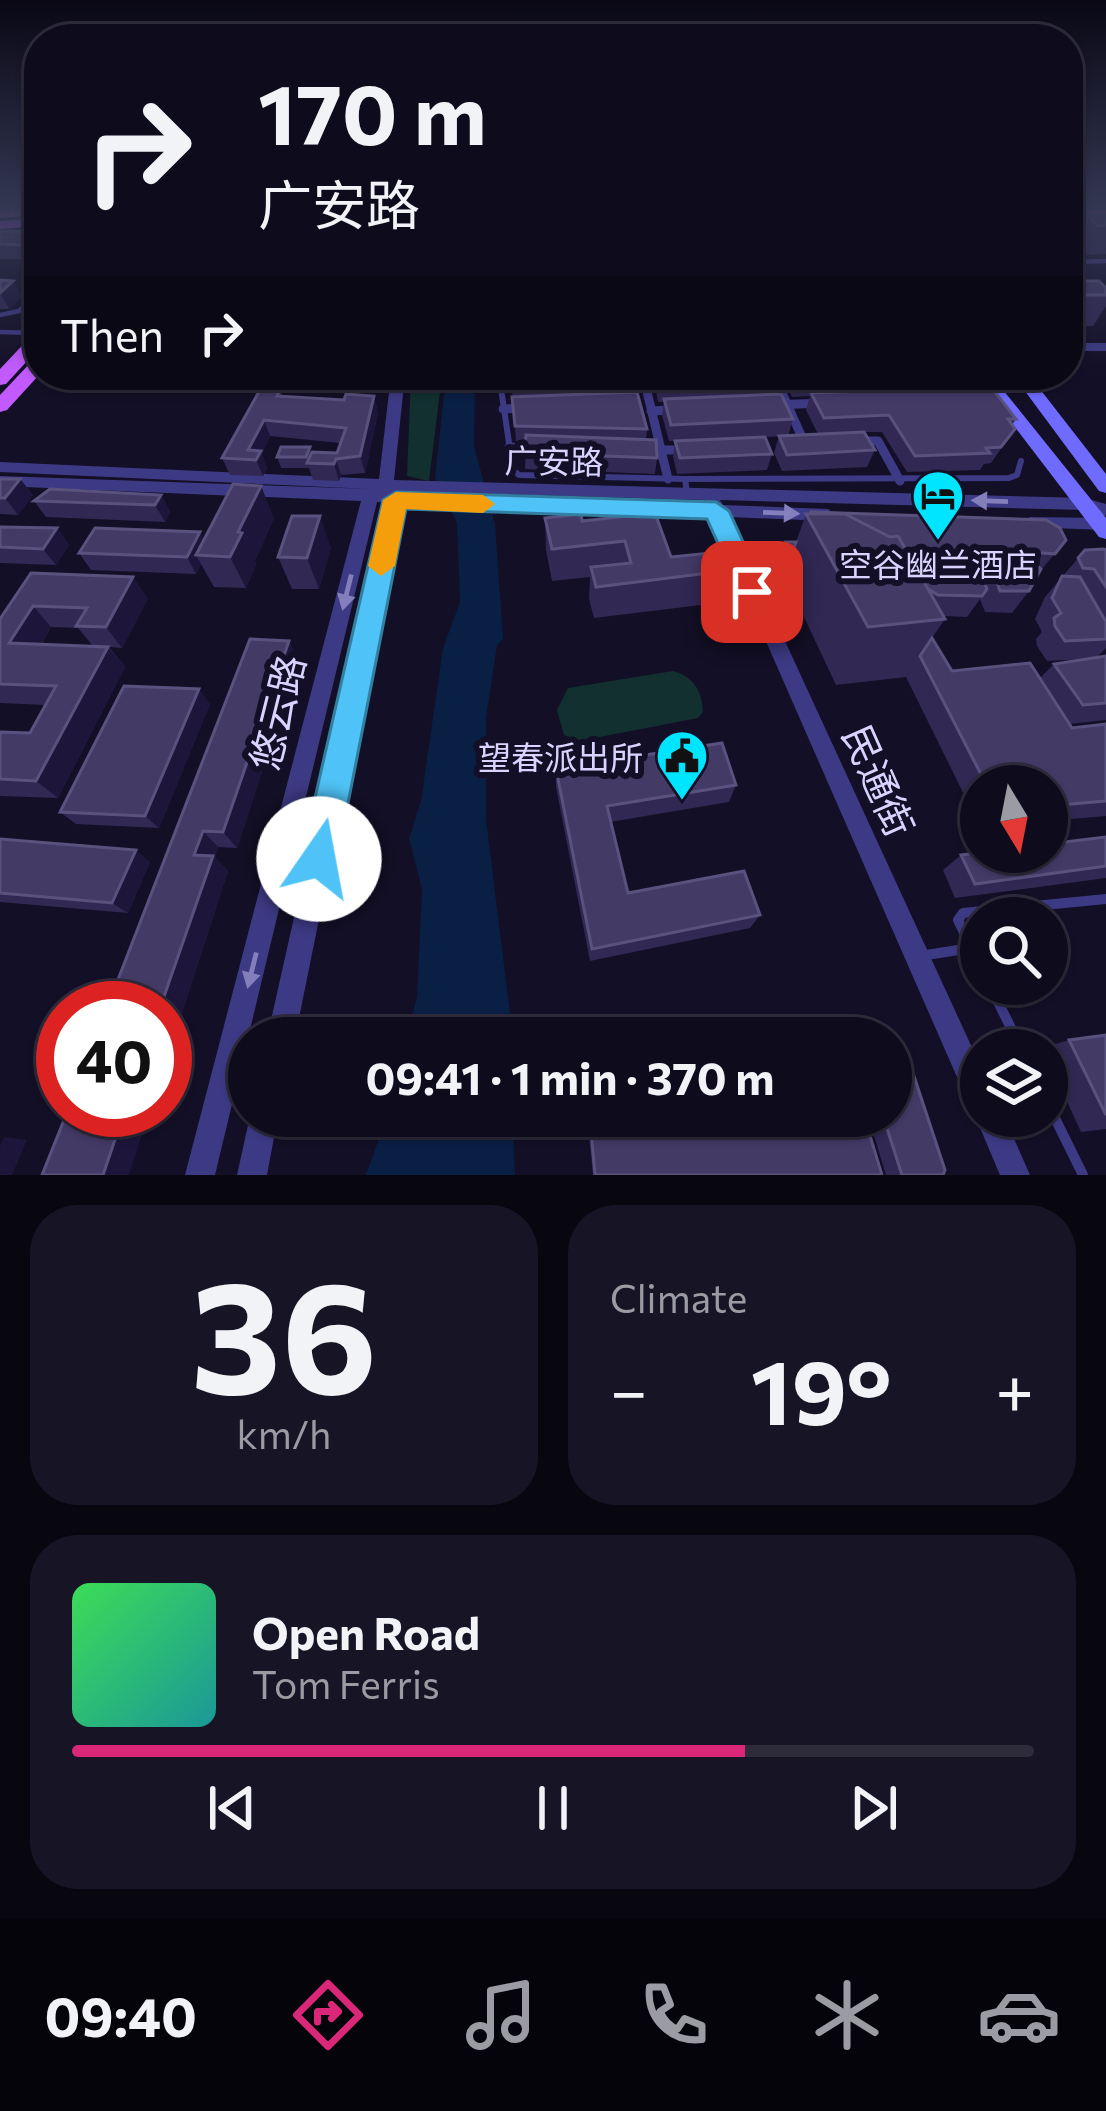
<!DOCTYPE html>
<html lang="en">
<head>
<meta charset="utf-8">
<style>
  body { margin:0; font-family:Commissioner,"Noto Sans SC",sans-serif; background:#171425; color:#f1f3f6; height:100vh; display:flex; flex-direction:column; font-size:45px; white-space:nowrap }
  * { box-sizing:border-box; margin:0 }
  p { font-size:39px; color:#9b9ba3 }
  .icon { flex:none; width:66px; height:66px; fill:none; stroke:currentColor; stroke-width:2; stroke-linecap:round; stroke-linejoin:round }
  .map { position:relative; height:1175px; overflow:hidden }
  .details { display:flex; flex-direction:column; gap:30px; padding:30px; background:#08060f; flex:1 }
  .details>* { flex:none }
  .top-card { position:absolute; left:24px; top:24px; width:1059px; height:366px; border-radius:48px; box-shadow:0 3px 9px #0004,0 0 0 3px #2e2b3b; background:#0e0b1c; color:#f1f3f6; overflow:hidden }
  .needle { width:78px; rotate:170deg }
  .buttons { position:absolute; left:960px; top:765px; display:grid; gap:24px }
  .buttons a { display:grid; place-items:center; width:108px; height:108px; border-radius:50%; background:#0e0b1c; box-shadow:0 3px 9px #0004,0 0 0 3px #2e2b3b; font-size:60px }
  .speed { position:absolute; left:36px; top:981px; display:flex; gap:24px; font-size:60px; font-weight:700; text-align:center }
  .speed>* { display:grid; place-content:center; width:156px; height:156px; border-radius:50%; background:#0e0b1c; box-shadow:0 3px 9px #0004,0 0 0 3px #2e2b3b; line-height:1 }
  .speed .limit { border:18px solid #d22; background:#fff; color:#111 }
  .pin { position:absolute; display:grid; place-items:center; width:102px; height:102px; color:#fff; margin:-51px; border-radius:24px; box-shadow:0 6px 18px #0006 }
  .me { position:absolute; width:132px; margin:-66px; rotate:12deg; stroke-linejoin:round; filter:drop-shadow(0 0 9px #0008) }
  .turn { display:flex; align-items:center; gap:42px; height:252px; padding:0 36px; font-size:54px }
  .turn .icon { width:156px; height:156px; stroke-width:2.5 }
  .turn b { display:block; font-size:84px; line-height:102px }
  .then { display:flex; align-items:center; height:114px; padding:0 36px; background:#0003; gap:24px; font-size:45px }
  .big { font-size:90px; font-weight:700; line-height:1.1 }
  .details .widget { flex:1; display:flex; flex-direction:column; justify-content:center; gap:18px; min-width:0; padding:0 42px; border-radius:48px; background:#171425 }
  .details .dial { align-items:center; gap:0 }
  .dial b { font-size:156px; line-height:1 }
  .song { display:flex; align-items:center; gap:36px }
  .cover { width:144px; height:144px; border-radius:18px; background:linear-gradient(135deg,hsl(130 70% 55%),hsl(180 70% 35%)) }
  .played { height:12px; border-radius:6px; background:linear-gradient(90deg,#db2777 70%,#2e2b3b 70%) }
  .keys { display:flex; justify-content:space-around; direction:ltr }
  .heat { display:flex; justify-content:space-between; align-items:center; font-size:66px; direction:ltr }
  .details .tiles { flex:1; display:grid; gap:30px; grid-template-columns:1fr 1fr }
  .widget:last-child { grid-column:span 2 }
  .trip { position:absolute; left:228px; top:1017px; width:684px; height:120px; border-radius:60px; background:#0e0b1c; box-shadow:0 3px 9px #0004,0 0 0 3px #2e2b3b; font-weight:700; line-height:120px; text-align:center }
  .dock { display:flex; height:192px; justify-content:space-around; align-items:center; background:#06040b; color:#9b9ba3 }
  .dock .icon { width:84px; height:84px }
  .dock .on { color:#db2777 }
  .dock b { font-size:54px; color:#f1f3f6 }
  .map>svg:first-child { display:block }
  .green { fill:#12302f }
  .water { fill:#0a1f44 }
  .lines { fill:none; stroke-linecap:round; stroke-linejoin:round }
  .service-far2 { stroke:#3d3a85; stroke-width:4.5 }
  .service-far1 { stroke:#3d3a85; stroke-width:6 }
  .service { stroke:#3d3a85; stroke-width:10 }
  .pedestrian { stroke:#3d3a85; stroke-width:9 }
  .tertiary { fill:#3d3a85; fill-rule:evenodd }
  .secondary { fill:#6f6bff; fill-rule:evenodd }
  .primary { fill:#c25bff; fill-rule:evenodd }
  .trunk { fill:#e055d1; fill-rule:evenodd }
  .wall { fill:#312854; fill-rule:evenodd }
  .shaded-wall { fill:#1d163a }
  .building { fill:#433a66; stroke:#5a527e; stroke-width:3 }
  .oneway { fill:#837fbc }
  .route { fill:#4fc3f7; stroke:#337fa1; stroke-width:3 }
  .slow { fill:#f59e0b }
  .labels { text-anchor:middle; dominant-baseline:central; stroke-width:12; stroke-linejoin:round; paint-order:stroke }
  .street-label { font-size:33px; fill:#d9d4ff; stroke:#130f26 }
  .poi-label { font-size:33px; fill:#d9d4ff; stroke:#130f26 }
  .near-street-label { font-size:39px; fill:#d9d4ff; stroke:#130f26 }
</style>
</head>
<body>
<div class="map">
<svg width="1106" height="1175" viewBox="0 0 1106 1175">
  <rect width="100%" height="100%" fill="#130f26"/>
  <!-- green -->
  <path class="green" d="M411,375H442L429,481L407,476Z
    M673,671C694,677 702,691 703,712L698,718L579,741L564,735L557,710L568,688Z"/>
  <!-- water -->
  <path class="water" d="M446,375H475L474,446L495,524L503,639L497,645L486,718V819L513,1038H406L417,997L422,889L409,839L421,801L443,648L460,602L457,523L435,478Z
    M387,1116H512L515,1175H366Z"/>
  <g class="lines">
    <!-- service-far2 -->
    <path class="service-far2" d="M1068,268L1075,262L1106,261
      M0,315L19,311L39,292
      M0,332L39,333"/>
    <!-- service-far1 -->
    <path class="service-far1" d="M499,375L513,470L519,475L685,479
      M687,493L685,479L1009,478L1017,475L1021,461"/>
    <!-- service -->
    <path class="service" d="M920,956L971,948
      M981,967L958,920L963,913L1106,899
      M989,984L1022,1050
      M1047,1102L1083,1175"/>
    <!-- pedestrian -->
    <path class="pedestrian" d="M499,375H510
      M643,375L668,479
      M774,375L805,444
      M774,405L822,403
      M503,409L526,408
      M651,411L672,410
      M861,441H878L900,481
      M509,447L536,448
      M645,450H686"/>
    <!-- tertiary -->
    <path class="tertiary" d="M1068,343H1106V351H1068Z
      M391,375H405L394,480L1084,498L1106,504V516L1084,510L720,500L723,505L828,509L836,515L828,521L728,517L981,1067V1116H1004L1030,1175H1000L975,1116L976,1111L971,1109L711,516L403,503L295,1038H267L387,502H377L215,1175H185L361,501L0,486V476L371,489L0,472V462L379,479ZM398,491L706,500V504L399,492Z
      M1030,517L1106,518V530L1024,527L1022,523Z
      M250,1116H278L267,1175H237Z"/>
    <!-- secondary -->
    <path class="secondary" d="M975,375H991L1106,518V539L1099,537Z
      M1013,375H1029L1106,474V493L1099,491Z"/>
    <!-- primary -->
    <path class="primary" d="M1068,217H1106V225H1068Z
      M39,218V226L0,229V221Z
      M39,333V348L6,384L0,385V369L33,334Z
      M39,359V375L7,410L0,412V395L33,360Z"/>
    <!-- trunk -->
    <path class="trunk" d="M39,207V215L0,218V210Z
      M1068,210L1106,211V219L1068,218Z"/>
  </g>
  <!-- wall -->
  <path class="wall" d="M1087,215H1106V254L1081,255L1071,245Z
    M0,231L39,232V260L0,259Z
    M1068,278L1071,281L1106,288V306L1093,326H1068Z
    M0,280L13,281L22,296L9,309H0Z
    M327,375H371L370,386L331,388Z
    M511,375L636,380L635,392L647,429L646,440L657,458L655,474L525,469L526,442H516Z
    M653,375H772L774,381L771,394L793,419L788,436L669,441L662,415L664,402H658Z
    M782,375H982L1016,419L1012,425L1015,429L991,463L984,464L980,470L907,472L882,432H865L875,450L867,467L782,471L774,453L779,436L818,434L806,410L810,396L792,397Z
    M280,389L283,397L344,400L374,396L378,413L365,473L341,475L339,481L313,480L309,468H281L277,457L312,452L337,453L340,443L270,436L262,454L267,468L263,476L230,475L222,458Z
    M675,441L772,454L767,470L677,474L673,457Z
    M0,479H20L33,495L18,515L0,514Z
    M161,495L170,512L165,522L46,517L34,501Z
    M806,514L1066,540L1037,575L1029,591L1012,613L985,612L980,599L967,617L944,616L945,619L932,638L952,671L1040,678L1054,664L1085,659L1047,661L1037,646L1036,639L1042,632L1035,619L1045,597L1085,550H1106V648L1096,658L1106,656V720L1070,724L1072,728L1106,724V816L1047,821V786H981L980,827L906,677L836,685L779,564L786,542H796Z
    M274,518L255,561L256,565L246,588L214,587L201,564L196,574L91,570L79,553L204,539Z
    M545,518L582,521L671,557L717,572L709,604L594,618L589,599L590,577L552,581L546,550Z
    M0,527L57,528L69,545L56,565L0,563Z
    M331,548L319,589H292L278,557Z
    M31,573L148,598L122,648L109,647L125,667L58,798L0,796V732L30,733L46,705L0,703V619ZM51,627L78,628L93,646L41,645Z
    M289,641L298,661L237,848L218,847L215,858L228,871L165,1065V1008H107Z
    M210,704L159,828L76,824L60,812Z
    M556,769L736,785L729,802L610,822L628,893L760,915L750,928L590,961L556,787Z
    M1106,837V878L955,898L943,870L961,855Z
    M0,839L150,862L128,913L0,902Z
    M1106,1035V1129L1081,1132L1047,1058V1050L1042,1048L1069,1040Z
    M868,1116H891L943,1175H886Z
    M591,1131L882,1175H593L589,1135Z"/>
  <!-- shaded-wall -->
  <path class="shaded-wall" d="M13,281L22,296L9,309L0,293Z
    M374,396L378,413L365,473L360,456Z
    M264,420L270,436L262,454L267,468L263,476L256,460L248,450Z
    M336,459L341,475L339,481L334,464Z
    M20,479L33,495L18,515L5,498Z
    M261,486L274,518L255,561L256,565L246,588L230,557L238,532Z
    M161,495L170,512L165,522L155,505Z
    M320,516L331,548L319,589L307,558Z
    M57,528L69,545L56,565L43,549Z
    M200,532L208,548L196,555L201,564L196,574L187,557Z
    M133,577L148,598L122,648L106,627Z
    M33,606L51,627L29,664L9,643Z
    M289,641L298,661L237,848L223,832Z
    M108,647L125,667L58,798L36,781Z
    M199,689L210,704L159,828L145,816Z
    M203,831L218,847L215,858L228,871L165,1065V1008H161L194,855Z
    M136,850L150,862L128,913L112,903Z
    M125,1110H150L129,1175H103Z
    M4,1137L27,1140L12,1175H0V1146Z"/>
  <!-- building -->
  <path class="building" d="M1087,215H1106V225L1098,226Z
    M0,231L39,232V246L0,244Z
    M1068,278L1071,281H1099L1106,288V295H1074L1068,291Z
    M0,280L13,281L0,293Z
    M511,375H634L636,380L511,385Z
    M657,375H772L774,381L660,386Z
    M794,375H982L1016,419H1008L1015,429L1001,447L986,448L990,453L915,456L889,415L824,418L811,393L938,388L930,376L797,381Z
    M261,388L280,389L277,396L344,400L346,394L374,396L360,456L336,459L334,464L307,463L312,452L337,453L346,428L264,420L248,450L261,451L256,460L222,458Z
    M637,392L647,429L515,426L512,397Z
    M781,394L793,419L671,425L664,399Z
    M864,432L875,450L787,455L779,436Z
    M526,435L656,440L657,458L524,453Z
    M765,437L772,454L680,458L675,441Z
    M281,447H310L306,457H277Z
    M0,479H20L5,498H0Z
    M233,484L261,486L238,532L242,533L230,557L196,555Z
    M50,489L161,495L155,505L34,501Z
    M811,512L1046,520L1060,528L1066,540L1055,554L974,548L979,560L1033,562L1041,569L1029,591H1000L995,577L981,576L987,589L982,596L938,595L928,589L898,536L890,537L845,514H811Z
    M655,513L671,557L710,553L717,572L596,587L591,567L631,563L625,541L552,549L545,518L581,514L582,521Z
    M806,514H845L890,537L898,536L945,619L868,627Z
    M292,516H320L307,558L278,557Z
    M0,527L57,528L43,549L0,547Z
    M95,528L200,532L187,557L79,553Z
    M786,542H796L792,553Z
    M1104,549L1106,550V587L1094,569L1083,568L1078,558L1085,550Z
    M31,573L133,577L106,627L76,626L87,608L33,606L9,643L108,647L36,781L0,779V732L30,733L56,686L0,684V619Z
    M1062,576L1080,577L1106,622V639L1065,641L1055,626L1054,618L1061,613L1052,598Z
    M932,638L952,671L1030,663L1072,728L1106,724V801L1047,806V786H987L920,656Z
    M250,639L289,641L223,832L203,831L194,855L213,856L160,1008H107Z
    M1106,656V703L1083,705L1054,664Z
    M124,686L199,689L145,816L60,812Z
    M722,743L736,785L607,806L628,893L744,871L760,915L592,949L556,769Z
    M1106,837V866L975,884L961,855L985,852H1047V844Z
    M0,839L136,850L112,903L0,893Z
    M1106,1035V1115L1069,1040Z
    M913,1073L945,1170L943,1175H902L883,1116H891V1075Z
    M68,1110H125L103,1175H42Z
    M735,1116H864L882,1175H595L591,1131Z"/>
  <!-- one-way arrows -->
  <defs><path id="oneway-solid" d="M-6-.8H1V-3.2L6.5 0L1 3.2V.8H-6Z" transform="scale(3)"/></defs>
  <g class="oneway">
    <use href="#oneway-solid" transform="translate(990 501) rotate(-178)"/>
    <use href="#oneway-solid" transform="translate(781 513) rotate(2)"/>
    <use href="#oneway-solid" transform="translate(347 592) rotate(104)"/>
    <use href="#oneway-solid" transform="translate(252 970) rotate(104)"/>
  </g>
  <!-- sky -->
  <linearGradient id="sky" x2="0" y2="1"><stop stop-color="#0a0815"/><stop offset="0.56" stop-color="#333752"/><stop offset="1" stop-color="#333752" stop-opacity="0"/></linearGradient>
  <rect width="1106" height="371" fill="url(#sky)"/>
  <!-- route -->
  <path class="route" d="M396,492L716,502L729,511L766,592L752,602L743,599L707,519L406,509L337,859L332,871L319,877L307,871L301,859L383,500Z"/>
  <!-- slow -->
  <path class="slow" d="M396,492L483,495L495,504L483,513L406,509L395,566L381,576L368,566L383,500Z"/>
  <!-- icons -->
  <defs>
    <g id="hotel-pin" transform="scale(2.7)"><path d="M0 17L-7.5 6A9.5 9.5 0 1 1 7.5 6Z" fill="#00e5ff" stroke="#130f26"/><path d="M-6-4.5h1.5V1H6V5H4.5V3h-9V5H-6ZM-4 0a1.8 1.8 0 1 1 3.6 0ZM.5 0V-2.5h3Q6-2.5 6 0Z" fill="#111"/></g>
    <g id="civic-pin" transform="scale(2.7)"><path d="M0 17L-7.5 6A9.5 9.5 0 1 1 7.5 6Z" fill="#00e5ff" stroke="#130f26"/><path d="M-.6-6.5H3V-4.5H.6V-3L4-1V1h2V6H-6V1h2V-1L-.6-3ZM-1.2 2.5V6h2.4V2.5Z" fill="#111"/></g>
  </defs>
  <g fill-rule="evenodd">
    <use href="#hotel-pin" x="938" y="496"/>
    <use href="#civic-pin" x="682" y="756"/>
  </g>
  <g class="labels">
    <!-- street labels -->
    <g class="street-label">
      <text transform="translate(554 460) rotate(1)">广安路</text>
    </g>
    <!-- poi labels -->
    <g class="poi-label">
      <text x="938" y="563">空谷幽兰酒店</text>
      <text x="643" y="756" text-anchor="end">望春派出所</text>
    </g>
    <!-- near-street labels -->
    <g class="near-street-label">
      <text transform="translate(276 712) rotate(-76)">悠云路</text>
      <text transform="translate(880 780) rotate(66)">民通街</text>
    </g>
  </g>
</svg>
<div class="buttons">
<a><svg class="needle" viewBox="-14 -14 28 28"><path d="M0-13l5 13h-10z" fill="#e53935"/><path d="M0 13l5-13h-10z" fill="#9b9ba3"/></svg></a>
<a><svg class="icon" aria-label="search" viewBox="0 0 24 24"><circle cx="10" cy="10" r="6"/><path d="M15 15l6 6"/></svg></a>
<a><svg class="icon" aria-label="layers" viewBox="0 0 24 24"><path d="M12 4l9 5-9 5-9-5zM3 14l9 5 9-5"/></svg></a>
</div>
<div class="speed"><div class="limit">40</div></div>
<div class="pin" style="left:752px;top:592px;background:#d93025"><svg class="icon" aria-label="arrive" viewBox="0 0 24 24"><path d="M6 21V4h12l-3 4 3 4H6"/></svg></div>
<svg class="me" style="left:319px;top:859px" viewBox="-20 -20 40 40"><circle r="19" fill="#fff"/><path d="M0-13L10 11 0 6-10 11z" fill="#4fc3f7"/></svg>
<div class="trip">09:41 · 1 min · 370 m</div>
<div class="top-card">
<div class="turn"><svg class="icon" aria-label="right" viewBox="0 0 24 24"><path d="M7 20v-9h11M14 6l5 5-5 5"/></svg><div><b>170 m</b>广安路</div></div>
<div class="then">Then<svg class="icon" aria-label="right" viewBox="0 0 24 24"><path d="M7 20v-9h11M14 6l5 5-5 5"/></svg></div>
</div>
</div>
<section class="details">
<div class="tiles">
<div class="widget dial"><b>36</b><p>km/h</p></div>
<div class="widget"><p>Climate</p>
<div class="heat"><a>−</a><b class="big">19°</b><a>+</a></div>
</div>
<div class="widget">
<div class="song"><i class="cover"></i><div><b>Open Road</b><p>Tom Ferris</p></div></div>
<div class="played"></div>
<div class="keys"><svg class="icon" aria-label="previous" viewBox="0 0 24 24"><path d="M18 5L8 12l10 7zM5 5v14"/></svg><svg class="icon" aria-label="pause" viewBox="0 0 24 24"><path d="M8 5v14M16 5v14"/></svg><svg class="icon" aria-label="next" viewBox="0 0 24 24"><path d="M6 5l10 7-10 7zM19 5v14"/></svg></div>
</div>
</div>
</section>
<nav class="dock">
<b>09:40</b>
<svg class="icon on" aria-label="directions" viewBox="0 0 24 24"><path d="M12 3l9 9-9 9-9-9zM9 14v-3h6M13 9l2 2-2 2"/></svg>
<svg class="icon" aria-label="music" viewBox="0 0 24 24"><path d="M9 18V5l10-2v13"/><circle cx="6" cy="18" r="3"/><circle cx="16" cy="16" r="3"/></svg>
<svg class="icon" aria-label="phone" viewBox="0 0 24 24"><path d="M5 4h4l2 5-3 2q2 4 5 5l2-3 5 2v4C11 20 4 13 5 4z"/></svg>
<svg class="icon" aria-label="climate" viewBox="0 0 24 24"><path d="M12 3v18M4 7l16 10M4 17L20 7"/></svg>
<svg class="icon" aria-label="car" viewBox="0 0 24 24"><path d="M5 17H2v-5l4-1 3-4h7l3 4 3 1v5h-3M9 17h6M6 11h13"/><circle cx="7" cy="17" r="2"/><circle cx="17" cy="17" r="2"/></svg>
</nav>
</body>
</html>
